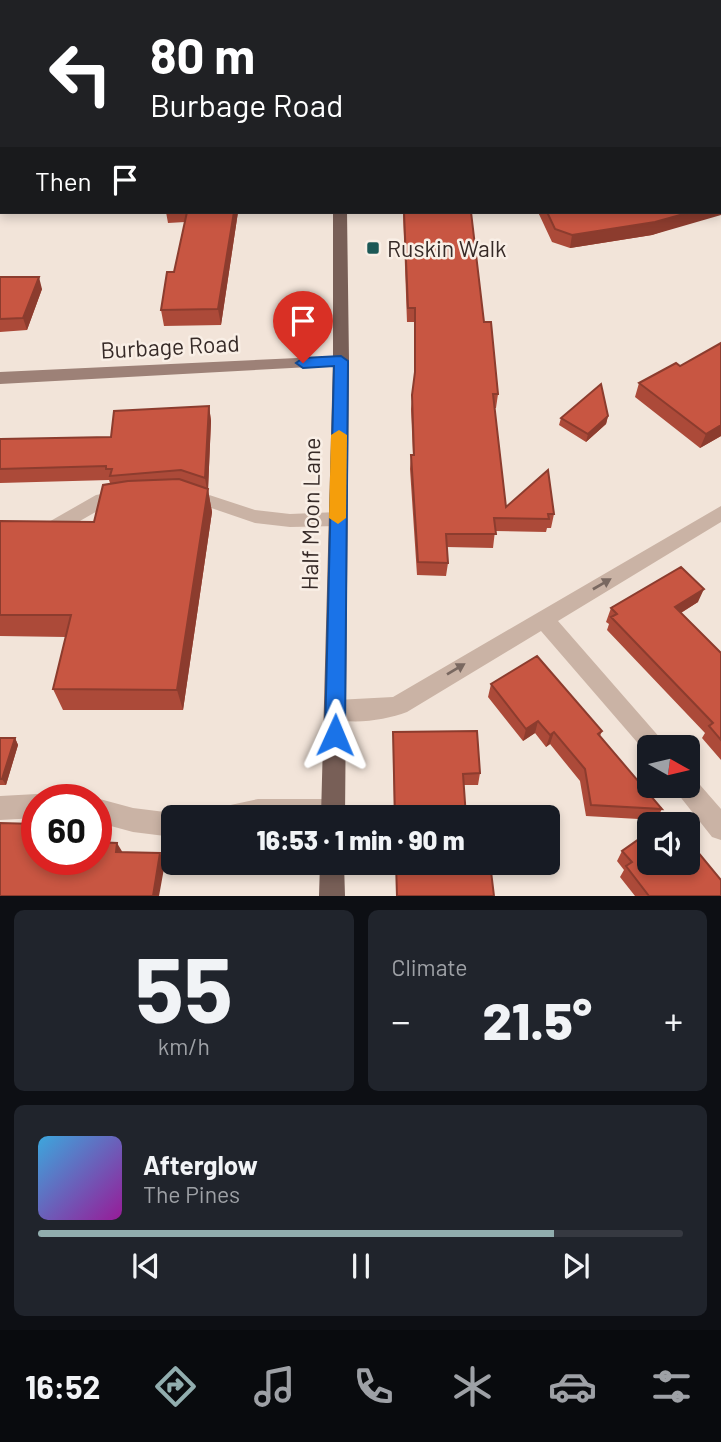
<!DOCTYPE html>
<html lang="en">
<head>
<meta charset="utf-8">
<style>
  body { margin:0; font-family:Barlow,sans-serif; background:#20242c; color:#f1f3f6; height:100vh; display:flex; flex-direction:column; font-size:26px; white-space:nowrap }
  * { box-sizing:border-box; margin:0 }
  p { font-size:23px; color:#9ea1a6 }
  .icon { flex:none; width:38px; height:38px; fill:none; stroke:currentColor; stroke-width:2; stroke-linecap:round; stroke-linejoin:round }
  .map { position:relative; height:896px; overflow:hidden }
  .sheet { display:flex; flex-direction:column; gap:14px; padding:14px; background:#0d0f14; flex:1 }
  .sheet>* { flex:none }
  .guide { position:absolute; left:0px; top:0px; width:721px; height:214px; box-shadow:0 4px 10px #0003; background:#202124; color:#fff; overflow:hidden }
  .needle { width:46px; rotate:98deg }
  .controls { position:absolute; left:637px; top:735px; display:grid; gap:14px }
  .controls a { display:grid; place-items:center; width:63px; height:63px; border-radius:10px; background:#171b24; box-shadow:0 4px 10px #0003; font-size:35px }
  .speed { position:absolute; left:21px; top:784px; display:flex; gap:14px; font-size:35px; font-weight:700; text-align:center }
  .speed>* { display:grid; place-content:center; width:91px; height:91px; border-radius:50%; background:#171b24; box-shadow:0 4px 10px #0003; line-height:1 }
  .speed .limit { border:10px solid #d22; background:#fff; color:#111 }
  .pin { position:absolute; display:grid; place-items:center; width:60px; height:60px; color:#fff; margin:-72px -30px; border-radius:50% 50% 50% 0; rotate:-45deg; box-shadow:0 0 7px #0007 }
  .pin .icon { rotate:45deg }
  .me { position:absolute; width:77px; margin:-38px; rotate:1deg; stroke-linejoin:round; filter:drop-shadow(0 0 5px #0008) }
  .turn { display:flex; align-items:center; gap:24px; height:147px; padding:0 35px; font-size:32px }
  .turn .icon { width:91px; height:91px; stroke-width:2.5 }
  .turn b { display:block; font-size:49px; line-height:60px }
  .then { display:flex; align-items:center; height:66px; padding:0 35px; background:#0003; gap:14px; font-size:26px }
  .big { font-size:52px; font-weight:800; line-height:1.1 }
  .sheet .widget { flex:1; display:flex; flex-direction:column; justify-content:center; gap:10px; min-width:0; padding:0 24px; border-radius:10px; background:#20242c }
  .sheet .dial { align-items:center; gap:0 }
  .dial b { font-size:91px; line-height:1 }
  .song { display:flex; align-items:center; gap:21px }
  .cover { width:84px; height:84px; border-radius:10px; background:linear-gradient(135deg,hsl(200 70% 55%),hsl(300 70% 35%)) }
  .played { height:7px; border-radius:4px; background:linear-gradient(90deg,#91adae 80%,#363941 80%) }
  .keys { display:flex; justify-content:space-around; direction:ltr }
  .heat { display:flex; justify-content:space-between; align-items:center; font-size:38px; direction:ltr }
  .sheet .tiles { flex:1; display:grid; gap:14px; grid-template-columns:1fr 1fr }
  .widget:last-child { grid-column:span 2 }
  .trip { position:absolute; left:161px; top:805px; width:399px; height:70px; border-radius:10px; background:#171b24; box-shadow:0 4px 10px #0003; font-weight:800; line-height:70px; text-align:center }
  .menu { display:flex; height:112px; justify-content:space-around; align-items:center; background:#090b0e; color:#9ea1a6 }
  .menu .icon { width:49px; height:49px }
  .menu .selected { color:#91adae }
  .menu b { font-size:32px; color:#f1f3f6 }
  .map>svg:first-child { display:block }
  .lines { fill:none; stroke-linecap:round; stroke-linejoin:round }
  .lane { fill:#cab3a5; fill-rule:evenodd }
  .street { fill:#cab3a5; fill-rule:evenodd }
  .secondary { fill:#9d8177; fill-rule:evenodd }
  .primary { fill:#785f57; fill-rule:evenodd }
  .wall { fill:#ac4a39 }
  .shaded-wall { fill:#8c3c2e }
  .building { fill:#c85642; stroke:#8c3c2e; stroke-width:2 }
  .oneway { fill:#796860 }
  .route { fill:#1a73e8; stroke:#114b97; stroke-width:2 }
  .slow { fill:#f59e0b }
  .poi-dot { fill:#1c5856; stroke:#f9efe6; stroke-width:2.5 }
  .labels { text-anchor:middle; dominant-baseline:central; stroke-width:5; stroke-linejoin:round; paint-order:stroke }
  .poi-label { font-size:23px; fill:#362a27; stroke:#f9efe6; text-anchor:start }
  .street-label { font-size:23px; fill:#362a27; stroke:#f9efe6 }
</style>
</head>
<body>
<div class="map">
<svg width="721" height="896" viewBox="0 0 721 896">
  <rect width="100%" height="100%" fill="#f2e4d9"/>
  <g class="lines">
    <!-- lane -->
    <path class="lane" d="M191,489L255,510L290,514L338,512L344,514L346,519L344,524L338,526L290,527L255,523L185,499L183,495L185,491Z
      M120,491L126,493L128,497L126,501L106,506L52,537L46,539L40,537L37,532L40,527L96,495Z"/>
    <!-- street -->
    <path class="street" d="M721,124V132L719,133V125Z
      M721,506V522L558,621L661,739L664,747H649V756L541,631L407,712C385,720 351,726 328,717L325,710L328,703L336,700L393,697Z
      M688,775L694,778L721,809V840L712,837L678,794L674,786H688Z
      M37,794L46,800H37V818L0,820V796Z
      M96,798L133,808L173,813L182,817H173V837L133,832L96,822V800H92Z
      M258,799H333L341,803L345,811L342,817H208L212,809Z"/>
    <!-- secondary -->
    <path class="secondary" d="M341,356L349,361L347,365L0,384V372Z"/>
    <!-- primary -->
    <path class="primary" d="M396,0H406L395,2Z
      M333,212H347L349,361L345,817H321L333,361Z
      M320,863H344L345,896H319Z"/>
  </g>
  <!-- wall -->
  <path class="wall" d="M621,0H721V54H719V2H623Z
    M166,212H238L221,325L164,326L161,310L174,272L185,222L168,223Z
    M403,212H471L484,322L498,394L496,408H494L506,507L554,514L551,528H547L546,532L495,531L493,548L447,547L448,563L446,576L417,575L410,469L411,455H413L411,409L415,378L414,322H407Z
    M538,212H719L652,235L570,248L552,242Z
    M0,277L42,289L27,330L0,332Z
    M639,383L721,436L700,448L635,397Z
    M209,406L211,421L208,490L212,512L183,710H63L53,689L66,637L0,636V521L94,522L113,483H110L109,480L0,483V439L111,437Z
    M608,416L606,424L586,442L559,425L561,418Z
    M698,602L681,613L721,653V760L702,738L705,733L607,630L609,624L606,622L611,608Z
    M491,684L602,731L600,736L662,809L656,820L586,816L580,781L550,744L546,747L535,733L523,741L488,697Z
    M393,732L480,773L478,785H463L466,817H394Z
    M0,738H15L18,745L6,785H0Z
    M622,851L721,896H635L620,877L624,870L617,861Z"/>
  <!-- shaded-wall -->
  <path class="shaded-wall" d="M319,0H329L327,2H318Z
    M719,43H721V54H719Z
    M0,115H2V129H0Z
    M719,203H721V215L652,235L570,248L572,235L691,212H719Z
    M234,212H238L221,325L218,309Z
    M39,277L42,289L27,330L23,318Z
    M209,406L211,421L208,490L212,512L183,710L177,690L207,490L205,478Z
    M608,416L606,424L586,442L588,434Z
    M721,425V436L700,448L706,434Z
    M704,589L698,602L669,620L675,607Z
    M538,721L535,733L523,741L526,729Z
    M554,732L550,744L546,747L550,735Z
    M15,738L18,745L6,785L2,779Z
    M117,843L123,853L116,852Z
    M160,853L165,863L159,896H153Z"/>
  <!-- building -->
  <path class="building" d="M0,0H180V2H2V115H0Z
    M265,0H319L318,2H263Z
    M444,0H493L492,2H443Z
    M636,0H721V43H719V2H638Z
    M719,155H721V203H719Z
    M187,212H234L218,309L161,310L167,272H174Z
    M404,212H471L484,322H491L498,394H493L506,507L548,470L554,514H548L549,519L494,518L496,534H446L448,563L418,562L411,455H414L412,395L415,372V308H408Z
    M547,212H691L655,222L572,235L555,229Z
    M0,277H39L23,318L0,319Z
    M721,343V425L706,434L639,383L676,363L680,366Z
    M601,384L608,416L588,434L561,418Z
    M209,406L205,478L181,470L110,476L112,469H106V466L0,469V439L111,437L114,411Z
    M179,479L208,489L177,690L53,689L71,615H0V521L94,522L103,485L128,481Z
    M681,567L704,589L675,607L721,653V740L709,726L713,723L611,617L617,614L611,608Z
    M537,656L602,731L598,734L662,809L591,805L585,769L554,732L550,735L538,721L526,729L491,684Z
    M477,731L480,773L463,774L466,817H395L393,732Z
    M0,738H15L2,779H0Z
    M669,818L675,824H660Z
    M0,823L35,824L33,832H37V859H96V842L117,843L116,852L160,853L153,896H0Z
    M649,832V863H688V840L721,880V896H649L626,866L632,862L622,851Z
    M396,863H490L494,896H397Z"/>
  <!-- one-way arrows -->
  <defs><path id="oneway-solid" d="M-6-.8H1V-3.2L6.5 0L1 3.2V.8H-6Z" transform="scale(1.75)"/></defs>
  <g class="oneway">
    <use href="#oneway-solid" transform="translate(602 584) rotate(-30)"/>
    <use href="#oneway-solid" transform="translate(456 669) rotate(-31)"/>
  </g>
  <!-- route -->
  <path class="route" d="M341,356L348,361L345,735L342,742L335,745L328,742L325,735L334,366L303,368L296,363L303,358Z"/>
  <!-- slow -->
  <path class="slow" d="M339,430L347,435L346,518L338,524L329,518L331,435Z"/>
  <!-- markers -->
  <rect class="poi-dot" x="366" y="241" width="14" height="14" rx="3.5"/>
  <g class="labels">
    <!-- poi labels -->
    <g class="poi-label">
      <text x="387" y="248">Ruskin Walk</text>
    </g>
    <!-- street labels -->
    <g class="street-label">
      <text transform="translate(170 346) rotate(-3)">Burbage Road</text>
      <text transform="translate(310 514) rotate(-89)">Half Moon Lane</text>
    </g>
  </g>
</svg>
<div class="controls">
<a><svg class="needle" viewBox="-14 -14 28 28"><path d="M0-13l5 13h-10z" fill="#e53935"/><path d="M0 13l5-13h-10z" fill="#9ea1a6"/></svg></a>
<a><svg class="icon" aria-label="sound" viewBox="0 0 24 24"><path d="M4 9h4l5-4v14l-5-4H4zM17 9q2 3 0 6"/></svg></a>
</div>
<div class="speed"><div class="limit">60</div></div>
<div class="pin" style="left:303px;top:363px;background:#d93025"><svg class="icon" aria-label="arrive" viewBox="0 0 24 24"><path d="M6 21V4h12l-3 4 3 4H6"/></svg></div>
<svg class="me" style="left:335px;top:735px" viewBox="-20 -20 40 40"><path d="M0-17L14 15 0 8-14 15z" fill="#1a73e8" stroke="#fff" stroke-width="4"/></svg>
<div class="trip">16:53 · 1 min · 90 m</div>
<div class="guide">
<div class="turn"><svg class="icon" aria-label="left" viewBox="0 0 24 24"><path d="M17 20v-9H6M10 6l-5 5 5 5"/></svg><div><b>80 m</b>Burbage Road</div></div>
<div class="then">Then<svg class="icon" aria-label="arrive" viewBox="0 0 24 24"><path d="M6 21V4h12l-3 4 3 4H6"/></svg></div>
</div>
</div>
<section class="sheet">
<div class="tiles">
<div class="widget dial"><b>55</b><p>km/h</p></div>
<div class="widget"><p>Climate</p>
<div class="heat"><a>−</a><b class="big">21.5°</b><a>+</a></div>
</div>
<div class="widget">
<div class="song"><i class="cover"></i><div><b>Afterglow</b><p>The Pines</p></div></div>
<div class="played"></div>
<div class="keys"><svg class="icon" aria-label="previous" viewBox="0 0 24 24"><path d="M18 5L8 12l10 7zM5 5v14"/></svg><svg class="icon" aria-label="pause" viewBox="0 0 24 24"><path d="M8 5v14M16 5v14"/></svg><svg class="icon" aria-label="next" viewBox="0 0 24 24"><path d="M6 5l10 7-10 7zM19 5v14"/></svg></div>
</div>
</div>
</section>
<nav class="menu">
<b>16:52</b>
<svg class="icon selected" aria-label="directions" viewBox="0 0 24 24"><path d="M12 3l9 9-9 9-9-9zM9 14v-3h6M13 9l2 2-2 2"/></svg>
<svg class="icon" aria-label="music" viewBox="0 0 24 24"><path d="M9 18V5l10-2v13"/><circle cx="6" cy="18" r="3"/><circle cx="16" cy="16" r="3"/></svg>
<svg class="icon" aria-label="phone" viewBox="0 0 24 24"><path d="M5 4h4l2 5-3 2q2 4 5 5l2-3 5 2v4C11 20 4 13 5 4z"/></svg>
<svg class="icon" aria-label="climate" viewBox="0 0 24 24"><path d="M12 3v18M4 7l16 10M4 17L20 7"/></svg>
<svg class="icon" aria-label="car" viewBox="0 0 24 24"><path d="M5 17H2v-5l4-1 3-4h7l3 4 3 1v5h-3M9 17h6M6 11h13"/><circle cx="7" cy="17" r="2"/><circle cx="17" cy="17" r="2"/></svg>
<svg class="icon" aria-label="filters" viewBox="0 0 24 24"><path d="M4 7h16M4 17h16"/><circle cx="9" cy="7" r="2"/><circle cx="15" cy="17" r="2"/></svg>
</nav>
</body>
</html>
